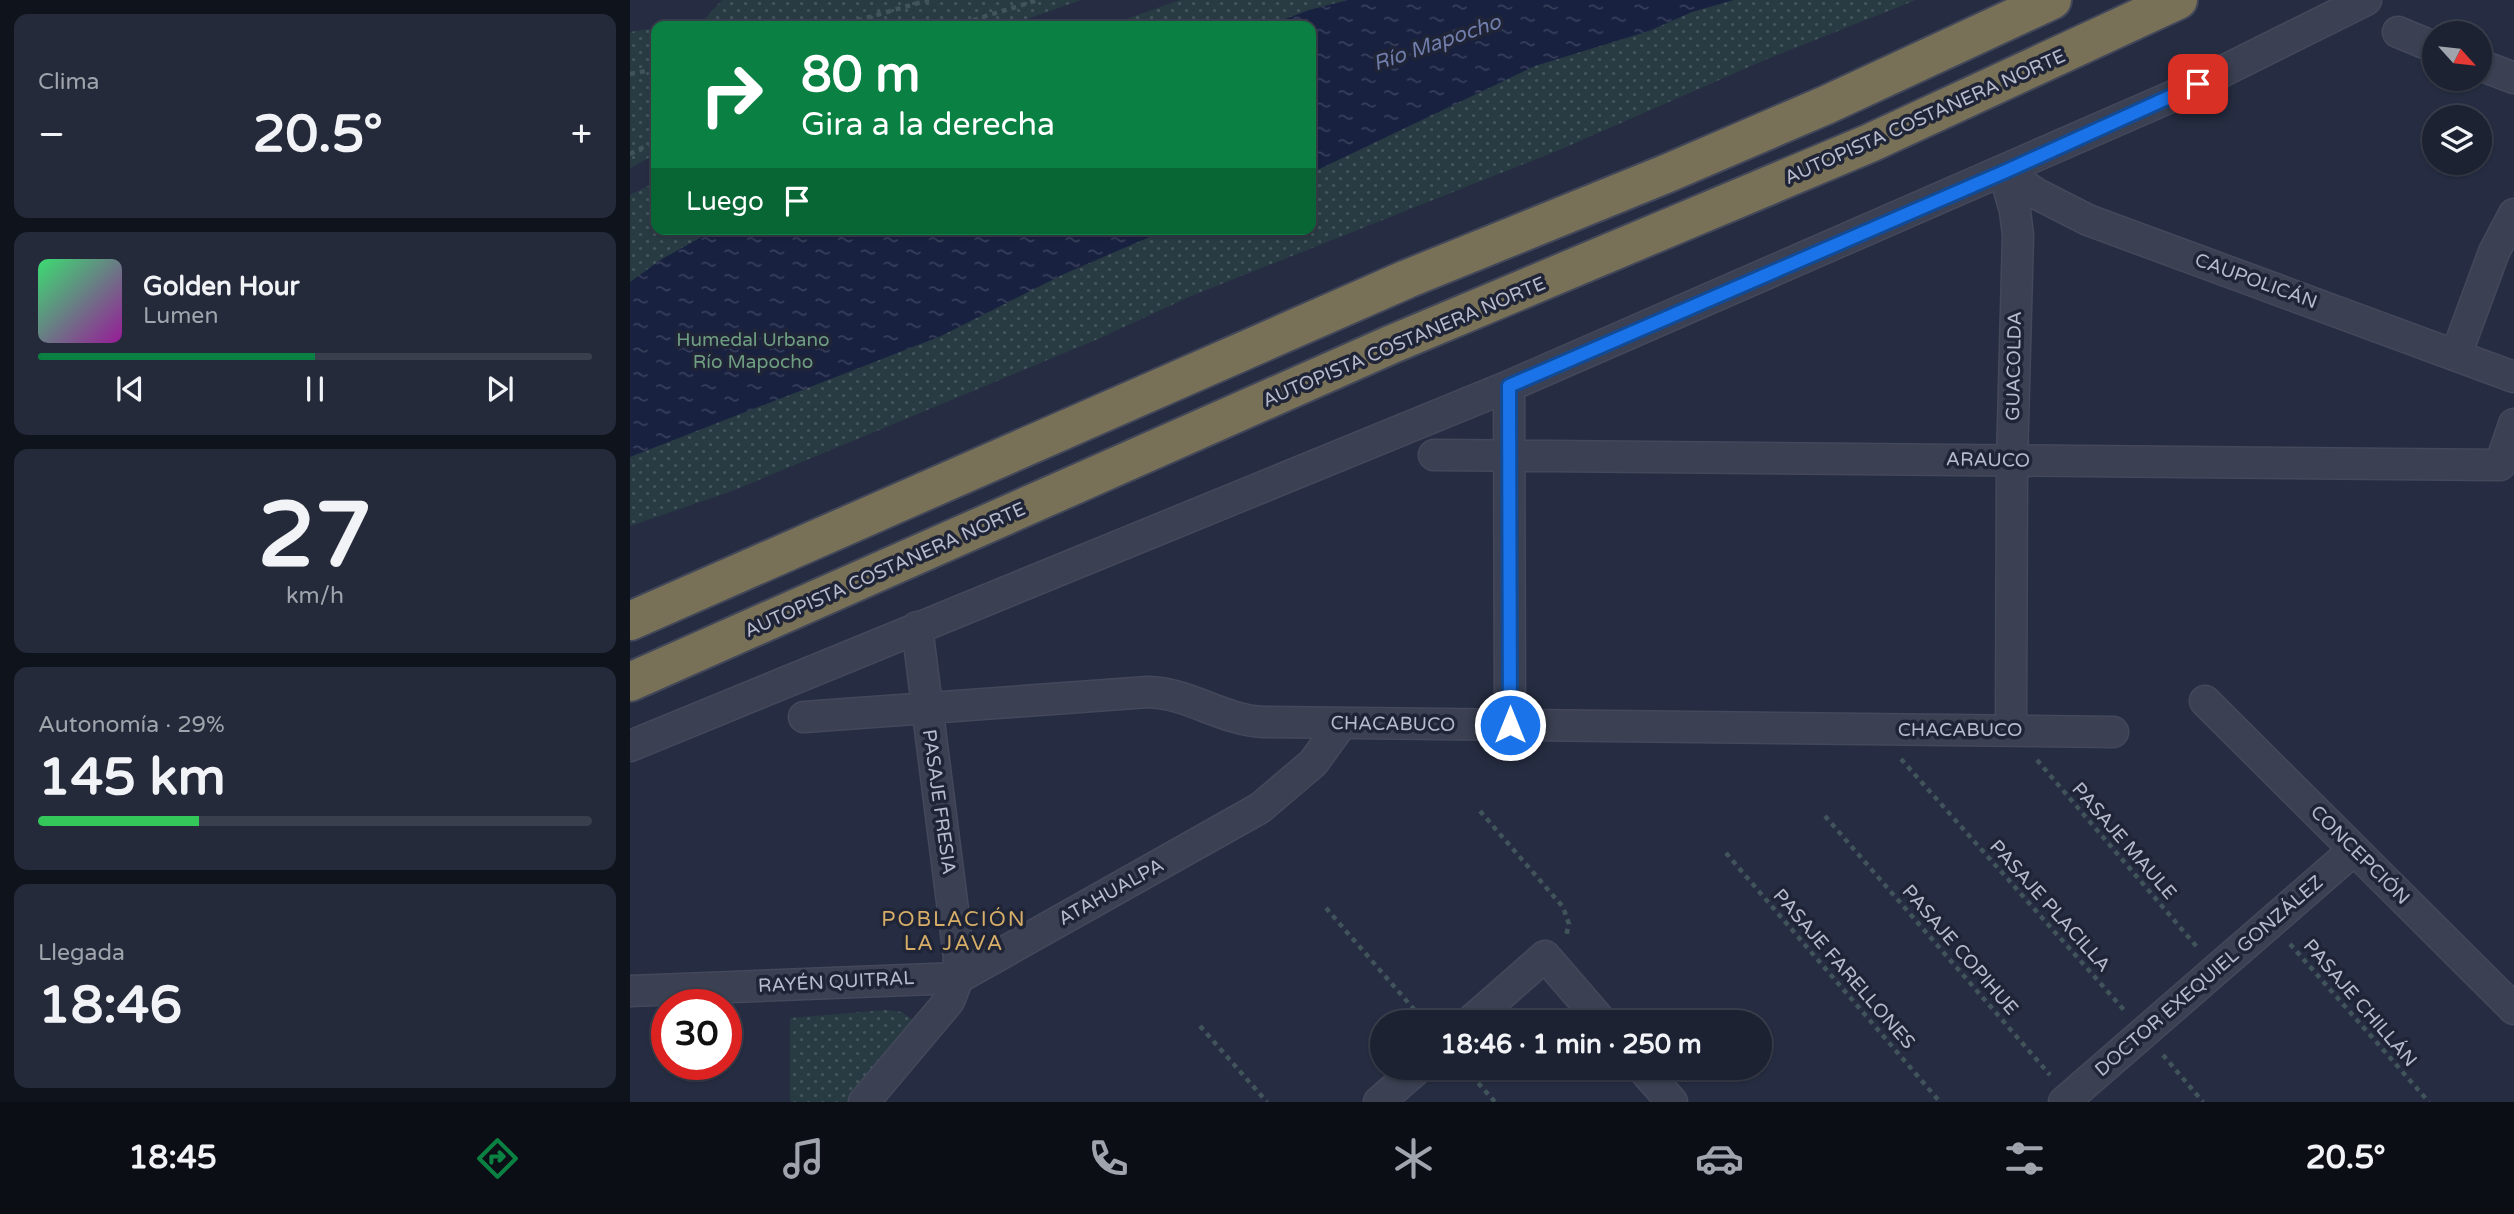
<!DOCTYPE html>
<html lang="es">
<head>
<meta charset="utf-8">
<style>
  body { margin:0; font-family:"Varela Round",sans-serif; background:#252a3a; color:#f1f3f6; height:100vh; display:flex; flex-direction:column; font-size:26px; white-space:nowrap }
  * { box-sizing:border-box; margin:0 }
  p { font-size:23px; color:#a0a4ac }
  .icon { flex:none; width:38px; height:38px; fill:none; stroke:currentColor; stroke-width:2; stroke-linecap:round; stroke-linejoin:round }
  .map { position:relative; flex:1; overflow:hidden }
  .drawer { display:flex; flex-direction:column; gap:14px; padding:14px; background:#0f131c; width:630px }
  .drawer>* { flex:none }
  .guide { position:absolute; left:21px; top:21px; width:665px; height:214px; border-radius:14px; box-shadow:0 2px 5px #0004,0 0 0 2px #3a3f4d; background:#0b8043; color:#fff; overflow:hidden }
  .needle { width:46px; rotate:117deg }
  .fabs { position:absolute; left:1792px; top:21px; display:grid; gap:14px }
  .fabs a { display:grid; place-items:center; width:70px; height:70px; border-radius:50%; background:#1c2232; box-shadow:0 2px 5px #0004,0 0 0 2px #3a3f4d; font-size:35px }
  .speed { position:absolute; left:21px; top:989px; display:flex; gap:14px; font-size:35px; font-weight:700; text-align:center }
  .speed>* { display:grid; place-content:center; width:91px; height:91px; border-radius:50%; background:#1c2232; box-shadow:0 2px 5px #0004,0 0 0 2px #3a3f4d; line-height:1 }
  .speed .limit { border:10px solid #d22; background:#fff; color:#111 }
  .pin { position:absolute; display:grid; place-items:center; width:60px; height:60px; color:#fff; margin:-30px; border-radius:14px; box-shadow:0 4px 10px #0006 }
  .me { position:absolute; width:77px; margin:-38px; rotate:0deg; stroke-linejoin:round; filter:drop-shadow(0 0 5px #0008) }
  .turn { display:flex; align-items:center; gap:24px; height:147px; padding:0 35px; font-size:32px }
  .turn .icon { width:91px; height:91px; stroke-width:2.5 }
  .turn b { display:block; font-size:49px; line-height:60px }
  .then { display:flex; align-items:center; height:66px; padding:0 35px; background:#0003; gap:14px; font-size:26px }
  .big { font-size:52px; font-weight:700; line-height:1.1 }
  .drawer .card { flex:1; display:flex; flex-direction:column; justify-content:center; gap:10px; min-width:0; padding:0 24px; border-radius:14px; background:#252a3a }
  .drawer .dial { align-items:center; gap:0 }
  .dial b { font-size:91px; line-height:1 }
  .song { display:flex; align-items:center; gap:21px }
  .cover { width:84px; height:84px; border-radius:10px; background:linear-gradient(135deg,hsl(140 70% 55%),hsl(300 70% 35%)) }
  .played { height:7px; border-radius:4px; background:linear-gradient(90deg,#0b8043 50%,#3a3f4d 50%) }
  .keys { display:flex; justify-content:space-around; direction:ltr }
  .heat { display:flex; justify-content:space-between; align-items:center; font-size:38px; direction:ltr }
  .charge { height:10px; border-radius:5px; background:linear-gradient(90deg,#34c759 29%,#3a3f4d 0) }
  .trip { position:absolute; left:740px; top:1010px; width:402px; height:70px; border-radius:35px; background:#1c2232; box-shadow:0 2px 5px #0004,0 0 0 2px #3a3f4d; font-weight:700; line-height:70px; text-align:center }
  .menu { display:flex; height:112px; justify-content:space-around; align-items:center; background:#0b0e14; color:#a0a4ac }
  .menu .icon { width:49px; height:49px }
  .menu .active { color:#0b8043 }
  .menu b { font-size:32px; color:#f1f3f6 }
  main { display:flex; flex:1; min-height:0 }
  .map>svg:first-child { display:block }
  .green { fill:url(#green-dots) }
  .water { fill:url(#water-ripples) }
  .lines { fill:none; stroke-linecap:round; stroke-linejoin:round }
  .minor-casing { stroke:#44485b; stroke-width:33 }
  .highway-casing { stroke:#424759; stroke-width:42 }
  .path { stroke:#42545b; stroke-width:4.5; stroke-dasharray:5 5; stroke-linecap:butt }
  .minor { stroke:#3b4052; stroke-width:30 }
  .highway { stroke:#787158; stroke-width:38 }
  .route-casing { stroke:#114b97; stroke-width:18 }
  .route { stroke:#1a73e8; stroke-width:12 }
  .labels { text-anchor:middle; dominant-baseline:central; stroke-width:7; stroke-linejoin:round; paint-order:stroke }
  .street-label { font-size:19px; fill:#b8bbcc; stroke:#1f2437 }
  .park-label { font-size:19px; fill:#6f9d82; stroke:#1f2437 }
  .water-label { font-size:21px; font-style:italic; fill:#717eab; stroke:#1f2437 }
  .neighbourhood-label { font-size:21px; letter-spacing:2px; fill:#d7ae68; stroke:#1f2437 }
</style>
</head>
<body>
<main>
<section class="drawer">
<div class="card"><p>Clima</p>
<div class="heat"><a>−</a><b class="big">20.5°</b><a>+</a></div>
</div>
<div class="card">
<div class="song"><i class="cover"></i><div><b>Golden Hour</b><p>Lumen</p></div></div>
<div class="played"></div>
<div class="keys"><svg class="icon" aria-label="previous" viewBox="0 0 24 24"><path d="M18 5L8 12l10 7zM5 5v14"/></svg><svg class="icon" aria-label="pause" viewBox="0 0 24 24"><path d="M8 5v14M16 5v14"/></svg><svg class="icon" aria-label="next" viewBox="0 0 24 24"><path d="M6 5l10 7-10 7zM19 5v14"/></svg></div>
</div>
<div class="card dial"><b>27</b><p>km/h</p></div>
<div class="card"><p>Autonomía · 29%</p><b class="big">145 km</b><div class="charge"></div></div>
<div class="card"><p>Llegada</p><b class="big">18:46</b></div>
</section>
<div class="map">
<svg width="1884" height="1102" viewBox="0 0 1884 1102">
  <defs>
    <pattern id="green-dots" width="8" height="8" patternUnits="userSpaceOnUse" patternTransform="scale(1.75)"><rect width="8" height="8" fill="#283b43"/><path d="M2 2h.1M6 6h.1" fill="none" stroke="#45555d" stroke-width="1.8" stroke-linecap="round"/></pattern>
    <pattern id="water-ripples" width="26" height="14" patternUnits="userSpaceOnUse" patternTransform="scale(1.75)"><rect width="26" height="14" fill="#192141"/><path d="M2 4q2-2 4 0t4 0M15 11q2-2 4 0t4 0" fill="none" stroke="#383f5b"/></pattern>
  </defs>
  <rect width="100%" height="100%" fill="#262d42"/>
  <!-- green -->
  <path class="green" d="M92,0H451L377,26H40L72,22Z
    M550,0H1286L1137,59L929,150L561,296L468,339L102,491L0,526V195L26,182V229H681V26H477Z
    M26,28V154L0,168V32Z
    M256,1010L272,1012L285,1022L221,1102H160V1018Z"/>
  <!-- water -->
  <path class="water" d="M718,0H1104L1062,12L1019,31L905,66L681,173V26H637L679,10Z
    M86,229H538L434,274L311,336L0,457V282L32,259Z"/>
  <g class="lines">
    <!-- minor casing -->
    <g class="minor-casing">
      <path id="minor" d="M1768,32L1804,47
        M1850,65L1884,78
        M1374,172L1385,211L1388,235L1382,461L1381,730
        M1374,172L1407,194L1458,220L1884,377
        M1826,355L1864,252L1884,214
        M879,386L880,725
        M804,455L1870,465
        M1870,465L1884,424
        M1575,701L1884,1009
        M174,717L518,692C559,693 592,720 633,722L1483,732
        M0,746L879,386L1543,96L1736,0
        M0,991L328,978L630,808L683,763L712,723
        M840,1022L915,956L972,1022
        M1012,1068L1042,1102
        M234,1102L319,1001L328,978L329,957L287,627
        M749,1102L788,1068
        M1434,1102L1724,850"/>
    </g>
    <!-- highway casing -->
    <g class="highway-casing">
      <path id="highway" d="M0,621L777,279L1038,173L1196,105L1422,0
        M0,682L760,345L1240,143L1548,0"/>
    </g>
    <!-- path -->
    <path class="path" d="M208,26L299,0
      M324,26L408,0
      M0,74L26,69
      M0,154L26,141
      M1271,759L1495,1011
      M1407,760L1567,947
      M850,811L933,907L939,924L936,936
      M1195,816L1420,1075
      M1096,853L1310,1102
      M696,908L795,1022
      M1660,944L1799,1102
      M570,1026L637,1102
      M1533,1055L1573,1102
      M835,1068L865,1102"/>
    <!-- minor -->
    <use href="#minor" class="minor"/>
    <!-- highway -->
    <use href="#highway" class="highway"/>
  </g>
  <g class="lines">
    <!-- route casing -->
    <g class="route-casing">
      <path id="route" d="M880,725L879,386L1374,172L1568,84"/>
    </g>
    <!-- route -->
    <use href="#route" class="route"/>
  </g>
  <g class="labels">
    <!-- street labels -->
    <g class="street-label">
      <text transform="translate(1295 117) rotate(-24)">AUTOPISTA COSTANERA NORTE</text>
      <text transform="translate(1626 281) rotate(20)">CAUPOLICÁN</text>
      <text transform="translate(774 342) rotate(-23)">AUTOPISTA COSTANERA NORTE</text>
      <text transform="translate(1384 366) rotate(-89)">GUACOLDA</text>
      <text transform="translate(1358 460) rotate(1)">ARAUCO</text>
      <text transform="translate(255 570) rotate(-24)">AUTOPISTA COSTANERA NORTE</text>
      <text transform="translate(763 724) rotate(1)">CHACABUCO</text>
      <text x="1330" y="730">CHACABUCO</text>
      <text transform="translate(309 802) rotate(82)">PASAJE FRESIA</text>
      <text transform="translate(1494 841) rotate(49)">PASAJE MAULE</text>
      <text transform="translate(1730 855) rotate(45)">CONCEPCIÓN</text>
      <text transform="translate(481 892) rotate(-29)">ATAHUALPA</text>
      <text transform="translate(1420 906) rotate(48)">PASAJE PLACILLA</text>
      <text transform="translate(1330 950) rotate(49)">PASAJE COPIHUE</text>
      <text transform="translate(1214 969) rotate(49)">PASAJE FARELLONES</text>
      <text transform="translate(1579 976) rotate(-41)">DOCTOR EXEQUIEL GONZÁLEZ</text>
      <text transform="translate(206 982) rotate(-3)">RAYÉN QUITRAL</text>
      <text transform="translate(1730 1003) rotate(49)">PASAJE CHILLÁN</text>
    </g>
    <!-- park labels -->
    <g class="park-label">
      <text x="123" y="340">Humedal Urbano<tspan x="123" dy="22">Río Mapocho</tspan></text>
    </g>
    <!-- water labels -->
    <g class="water-label">
      <text transform="translate(807 43) rotate(-19)">Río Mapocho</text>
    </g>
    <!-- neighbourhood labels -->
    <g class="neighbourhood-label">
      <text x="324" y="919">POBLACIÓN<tspan x="324" dy="24">LA JAVA</tspan></text>
    </g>
  </g>
</svg>
<div class="fabs">
<a><svg class="needle" viewBox="-14 -14 28 28"><path d="M0-13l5 13h-10z" fill="#e53935"/><path d="M0 13l5-13h-10z" fill="#a0a4ac"/></svg></a>
<a><svg class="icon" aria-label="layers" viewBox="0 0 24 24"><path d="M12 4l9 5-9 5-9-5zM3 14l9 5 9-5"/></svg></a>
</div>
<div class="speed"><div class="limit">30</div></div>
<div class="pin" style="left:1568px;top:84px;background:#d93025"><svg class="icon" aria-label="arrive" viewBox="0 0 24 24"><path d="M6 21V4h12l-3 4 3 4H6"/></svg></div>
<svg class="me" style="left:880px;top:725px" viewBox="-20 -20 40 40"><circle r="17" fill="#1a73e8" stroke="#fff" stroke-width="3"/><path d="M0-11L8 9 0 5-8 9z" fill="#fff"/></svg>
<div class="trip">18:46 · 1 min · 250 m</div>
<div class="guide">
<div class="turn"><svg class="icon" aria-label="right" viewBox="0 0 24 24"><path d="M7 20v-9h11M14 6l5 5-5 5"/></svg><div><b>80 m</b>Gira a la derecha</div></div>
<div class="then">Luego<svg class="icon" aria-label="arrive" viewBox="0 0 24 24"><path d="M6 21V4h12l-3 4 3 4H6"/></svg></div>
</div>
</div>
</main>
<nav class="menu">
<b>18:45</b>
<svg class="icon active" aria-label="directions" viewBox="0 0 24 24"><path d="M12 3l9 9-9 9-9-9zM9 14v-3h6M13 9l2 2-2 2"/></svg>
<svg class="icon" aria-label="music" viewBox="0 0 24 24"><path d="M9 18V5l10-2v13"/><circle cx="6" cy="18" r="3"/><circle cx="16" cy="16" r="3"/></svg>
<svg class="icon" aria-label="phone" viewBox="0 0 24 24"><path d="M5 4h4l2 5-3 2q2 4 5 5l2-3 5 2v4C11 20 4 13 5 4z"/></svg>
<svg class="icon" aria-label="climate" viewBox="0 0 24 24"><path d="M12 3v18M4 7l16 10M4 17L20 7"/></svg>
<svg class="icon" aria-label="car" viewBox="0 0 24 24"><path d="M5 17H2v-5l4-1 3-4h7l3 4 3 1v5h-3M9 17h6M6 11h13"/><circle cx="7" cy="17" r="2"/><circle cx="17" cy="17" r="2"/></svg>
<svg class="icon" aria-label="filters" viewBox="0 0 24 24"><path d="M4 7h16M4 17h16"/><circle cx="9" cy="7" r="2"/><circle cx="15" cy="17" r="2"/></svg>
<b>20.5°</b>
</nav>
</body>
</html>
